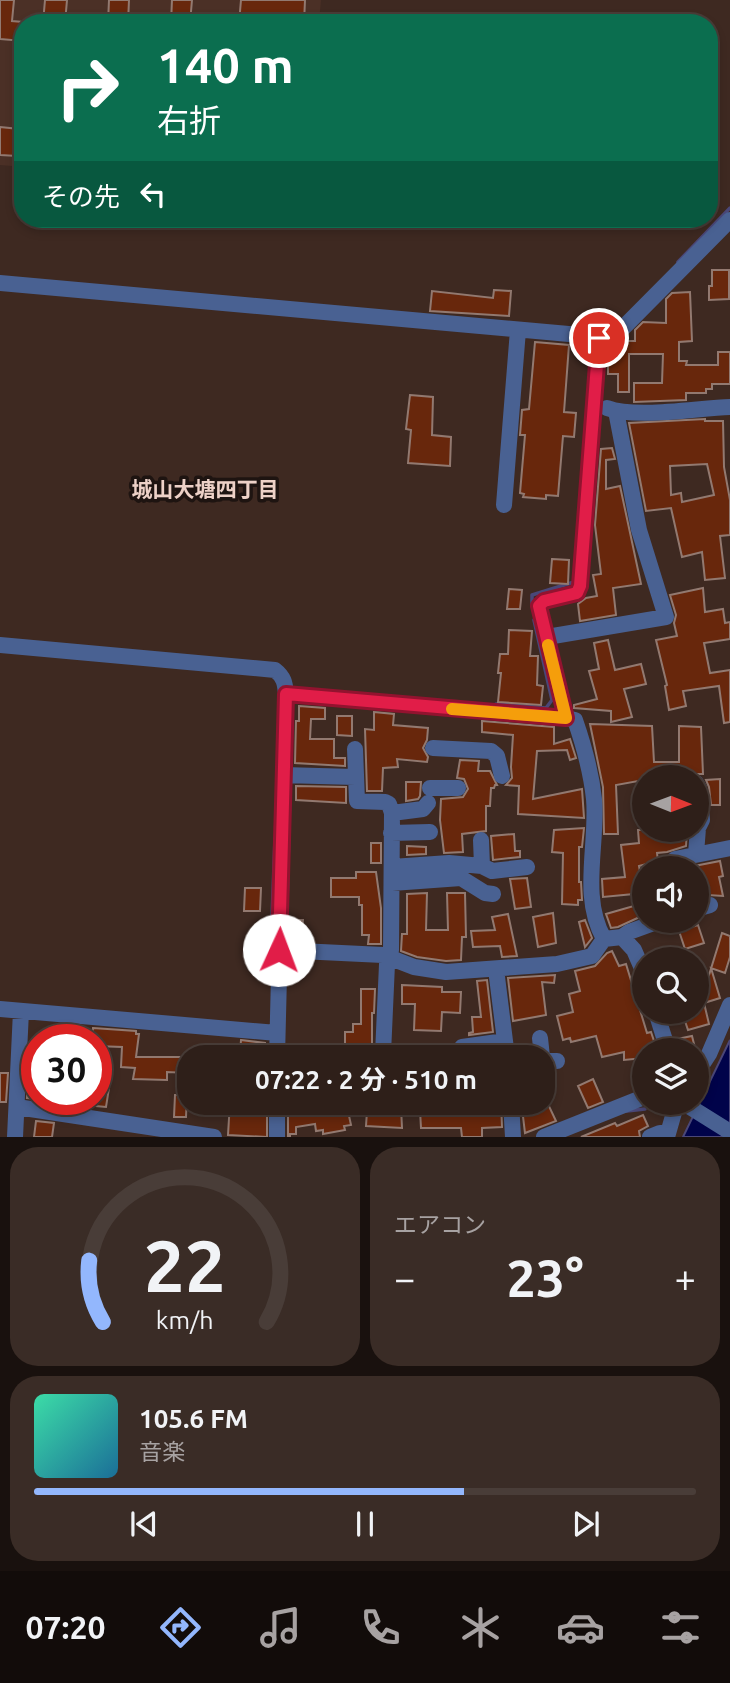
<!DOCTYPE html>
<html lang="ja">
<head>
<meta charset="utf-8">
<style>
  body { margin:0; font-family:Ubuntu,"Noto Sans JP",sans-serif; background:#3a2c26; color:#f1f3f6; height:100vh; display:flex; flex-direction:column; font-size:26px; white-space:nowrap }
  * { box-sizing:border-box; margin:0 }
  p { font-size:23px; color:#a7a2a2 }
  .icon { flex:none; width:38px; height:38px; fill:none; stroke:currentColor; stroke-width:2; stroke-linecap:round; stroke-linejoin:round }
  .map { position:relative; height:1137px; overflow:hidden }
  .side { display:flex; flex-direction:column; gap:10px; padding:10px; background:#19110e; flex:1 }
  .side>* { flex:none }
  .banner { position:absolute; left:14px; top:14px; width:704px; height:214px; border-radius:28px; box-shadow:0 4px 10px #0003,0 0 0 2px #493d38; background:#0b6e4f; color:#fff; overflow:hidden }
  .needle { width:46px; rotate:91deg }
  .buttons { position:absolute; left:632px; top:765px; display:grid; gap:14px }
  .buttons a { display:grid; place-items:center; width:77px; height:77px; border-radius:50%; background:#2e1f19; box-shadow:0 4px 10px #0003,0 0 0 2px #493d38; font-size:35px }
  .speed { position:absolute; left:21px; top:1024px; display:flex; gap:14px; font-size:35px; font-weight:700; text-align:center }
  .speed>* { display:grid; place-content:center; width:91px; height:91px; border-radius:50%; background:#2e1f19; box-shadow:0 4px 10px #0003,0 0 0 2px #493d38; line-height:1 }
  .speed .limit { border:10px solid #d22; background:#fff; color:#111 }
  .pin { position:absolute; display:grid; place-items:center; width:60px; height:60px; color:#fff; margin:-30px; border:4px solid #fff; border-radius:50%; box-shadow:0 2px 7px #0007 }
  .me { position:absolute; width:77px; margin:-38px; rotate:2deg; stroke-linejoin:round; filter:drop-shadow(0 0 5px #0008) }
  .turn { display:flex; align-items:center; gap:24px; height:147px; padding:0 28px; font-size:32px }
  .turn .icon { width:91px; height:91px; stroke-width:2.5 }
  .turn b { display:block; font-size:49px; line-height:60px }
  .then { display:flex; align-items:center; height:66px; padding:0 28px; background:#0003; gap:14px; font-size:26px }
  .big { font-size:52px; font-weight:700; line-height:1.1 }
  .side .tile { flex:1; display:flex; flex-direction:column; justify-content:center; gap:10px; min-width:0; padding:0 24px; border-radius:28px; background:#3a2c26 }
  .side .dial { align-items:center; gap:0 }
  .dial svg { height:182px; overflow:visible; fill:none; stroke:#493d38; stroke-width:7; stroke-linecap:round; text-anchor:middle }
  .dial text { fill:#f1f3f6; stroke:none }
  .song { display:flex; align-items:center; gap:21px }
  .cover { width:84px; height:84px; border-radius:10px; background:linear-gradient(135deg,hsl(160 70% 55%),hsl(200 70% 35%)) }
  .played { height:7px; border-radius:4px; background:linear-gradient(90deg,#93b7fd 65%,#493d38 65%) }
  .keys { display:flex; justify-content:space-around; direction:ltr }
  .heat { display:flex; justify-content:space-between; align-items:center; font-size:38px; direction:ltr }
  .side .tiles { flex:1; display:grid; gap:10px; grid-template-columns:1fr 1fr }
  .tile:last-child { grid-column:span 2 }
  .trip { position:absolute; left:177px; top:1045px; width:378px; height:70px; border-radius:28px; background:#2e1f19; box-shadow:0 4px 10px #0003,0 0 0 2px #493d38; font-weight:700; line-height:70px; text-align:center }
  .menu { display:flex; height:112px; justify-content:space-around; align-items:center; background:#120c0a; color:#a7a2a2 }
  .menu .icon { width:49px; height:49px }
  .menu .active { color:#93b7fd }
  .menu b { font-size:32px; color:#f1f3f6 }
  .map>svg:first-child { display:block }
  .built { fill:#4b3026 }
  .water { fill:#00034a; stroke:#4a4778; stroke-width:2 }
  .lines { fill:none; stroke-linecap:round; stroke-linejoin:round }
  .stream { stroke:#4a4778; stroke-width:3.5 }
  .building { fill:#68270c; stroke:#927970; stroke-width:2; fill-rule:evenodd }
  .street { stroke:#496192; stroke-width:16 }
  .route-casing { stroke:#92132f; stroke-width:18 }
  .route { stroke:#e11d48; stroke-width:12 }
  .slow { stroke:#f59e0b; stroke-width:12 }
  .labels { text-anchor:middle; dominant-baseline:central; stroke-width:7; stroke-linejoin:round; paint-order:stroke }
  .neighbourhood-label { font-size:21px; font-weight:bold; fill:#edd1c7; stroke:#1e1411 }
</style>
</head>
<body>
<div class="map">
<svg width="730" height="1137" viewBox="0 0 730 1137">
  <rect width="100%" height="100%" fill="#3e2921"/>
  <!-- built -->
  <path class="built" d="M0,0H321L319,23H23V167L0,165Z"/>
  <!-- water -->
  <path class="water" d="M730,1040V1137H683Z"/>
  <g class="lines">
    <!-- stream -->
    <path class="stream" d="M678,262L730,208
      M532,606V595L574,582
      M496,704L546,708L552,700L534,620
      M270,970L275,838
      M627,1111L645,1109"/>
  </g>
  <!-- building -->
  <path class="building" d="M0,0H14L12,21L23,22V41L0,39Z
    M45,0H67L65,23H43Z
    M109,0H129L128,23H108Z
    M172,0H192L190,23H171Z
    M241,0H305L304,23H239Z
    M0,127L19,129L17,156L0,155Z
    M712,270H729V299L709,300V286H712Z
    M494,290L511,291L509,316L430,311L432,291L493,298Z
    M690,292L692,341L679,342V361H687L686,365H718V352H730V384H712V389H706V393H686V400L634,402V383H662L663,354H629V392H618V374H608V355H616V348L625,341H635V330L643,322L666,323V299L672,293Z
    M535,342L569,345L564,412L576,413L574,437L563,436L558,496L546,495V499L523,497L524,494L520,493L525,435H520L522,410L529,409Z
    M410,395L433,397L432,435L451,437L450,466L408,463L411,430L406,429Z
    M705,419V421H723L724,467L730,500V535L720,536L725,578L705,580L702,552L682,557L671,508L646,511L629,423ZM707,464L714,495L682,502L681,493L671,495L670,466Z
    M612,448L615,459L606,460V489L620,486L641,584L613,588L616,615L580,621L578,604L586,598L597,596L593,575L601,574L595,525L601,449Z
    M552,559L569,560L568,584L550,583Z
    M703,588L705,612L723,609L725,623L730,622V639L704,643L710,673L730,670V722L724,723L719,686L683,691L686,706L669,710L665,686L667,685L656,640L677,636L674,623L676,615L670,595Z
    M509,589L522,590L520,609H507Z
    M509,630L532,631L530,656H538L537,685L543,686L541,705L498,702L501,673H498L500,654H508Z
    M608,640L615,670L641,664L646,684L624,689L632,717L611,722V711L574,708V705L597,699L589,671L599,669L594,643Z
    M299,706L325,708V719H311L310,739H334V758H345V766L295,763L296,721H299Z
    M374,712L394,714L393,725L428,728L427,740L423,748L428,757L427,762L397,759L398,767L383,768L382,791H367L365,729L374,730Z
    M337,716H352V736L337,735Z
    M482,721L554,727V744L570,739L576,758L570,760L567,750L537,751L533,799L582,789L584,818L518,814L519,786L506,785L512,778L511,767L513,735L482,732Z
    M590,724L652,726L654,762H679V726L701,727L703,774H680V777H644V780L616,785L618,834H604L603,787Z
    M460,760L479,761L478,771H490L497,785H495L494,788H491L490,806H486V831L462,834L463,852L444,853L440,820L441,799L463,797L468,789L464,779L457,778Z
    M720,779V805H711L709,787L706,780Z
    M406,782H421L420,796L418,799L406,801Z
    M296,786L346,787V803L296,800Z
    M584,828L582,847H579V882H581L582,900H578V905L562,904L563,853L552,852L554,830Z
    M638,830H687L686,846L667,852L657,853L658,861L639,866L644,893L603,897L602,879L625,877L621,845L639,843Z
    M514,834L515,851H520V857L493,860L491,836Z
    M371,843H381V863H371Z
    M407,846L426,847V854L407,855Z
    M720,861L723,876L719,877L723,896L708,895L696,898V868H684Z
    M356,872H376L381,908V944H368L369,935H362V905H359V897H331V878H356Z
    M527,878L531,907L515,909L510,879Z
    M245,888H261L260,911H244Z
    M427,893L426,930H448L447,893H465L466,937H462L461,960L446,961L417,957L401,951L402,934H407V894Z
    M644,903V915L618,927L611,928L606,914Z
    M553,913L556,943L538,947L533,917Z
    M508,914L517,956L502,957L500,946L473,947L471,931L495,930L492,917Z
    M291,920H303L302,941L290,940Z
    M585,920L592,938L585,947L579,922Z
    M698,925L704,943L685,949L679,931Z
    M722,933L730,936V957L725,973L711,968L720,998L704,1003L709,1024L688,1030L682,1012H696V969L699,968L705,988Z
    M612,951L619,966L626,964L647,1033L651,1032L657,1050H644V1058L624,1060V1052L602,1057L596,1036L571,1042L570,1038L563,1040L557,1016L573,1012L569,994L580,991L575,971L595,966L607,953Z
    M555,975L554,983L542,982L546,1015L513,1021L508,978Z
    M487,980L493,1032L469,1035V1033L473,1032L472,1017H481L477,981Z
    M402,985L442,987V992H461L460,1013L442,1012L441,1031L414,1030L415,1004H402Z
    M361,989H375L374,1013H372V1045L345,1044V1032H353V1024H361Z
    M93,1028L136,1031V1034H139L136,1057H189V1073L167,1072V1080L133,1079L135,1068L121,1067L122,1047L96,1046V1040H92Z
    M692,1036L695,1048L680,1050L677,1039Z
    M241,1040L265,1043V1054L240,1053Z
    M0,1073H8L6,1102H0Z
    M28,1076L37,1077V1099L27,1098Z
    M593,1079L603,1102L588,1108L578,1086Z
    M96,1086L109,1088L106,1107L96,1106Z
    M175,1095H187L186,1117H174Z
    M230,1102L267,1104V1137L228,1135Z
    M288,1102H300V1105L346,1102L351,1125L344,1126L345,1130L323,1134V1130L316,1131L315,1124L296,1127V1134H290V1137H288Z
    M440,1102H501L502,1127L482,1128V1137H462L461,1128H421L420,1110L441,1109Z
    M535,1102H547L556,1121L525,1133L522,1108Z
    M385,1107H401L402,1128L366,1126L367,1111H385Z
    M643,1115L648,1126L639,1131L640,1137H581L615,1123L617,1126Z
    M36,1121L54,1123L52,1137H34Z"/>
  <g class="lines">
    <!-- street -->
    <path class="street" d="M0,283L613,338L730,220
      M607,408C636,419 697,408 730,407
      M504,505L518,330
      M547,637L666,617L639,530L616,411
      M0,645L275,670C284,677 285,683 286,694L277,1057
      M286,694L566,718L539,606L544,601L577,593L580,586L599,338
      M566,718L575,720C584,746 591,771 594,799C598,845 580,896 604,939
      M433,748L491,751L497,756L502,776
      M355,749L357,801L385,802L389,804L392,813
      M283,775L355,777
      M430,788H458
      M391,833L430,832
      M481,840L482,866
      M696,854L698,828L702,820L699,788L696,783
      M392,867L449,863L482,866L492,871L527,867
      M674,868L673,862L675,859L730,848
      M392,883L461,878L485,893L493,894
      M696,909L710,905
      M622,937L634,950L644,973
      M279,950L383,955L414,967L446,972L557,964L592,956L604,939L622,937L629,932L662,920
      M496,969L507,1057
      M0,1009L277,1033
      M656,1012L668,1050
      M540,1038L542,1057
      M462,1047L505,1041
      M355,1057L383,1054L387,964L391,950L392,813L423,809L428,803
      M542,1061H557
      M696,1074L709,1054L730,1005
      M277,1102V1137
      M511,1102L513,1137
      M682,1102L730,1132
      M17,1107L214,1137
      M15,1137L21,1011
      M544,1137L644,1097
      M650,1137L660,1133H667
      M667,1137L677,1102"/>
  </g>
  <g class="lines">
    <!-- route casing -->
    <g class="route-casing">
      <path id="route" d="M279,950L286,694L566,718L539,606L544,601L577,593L580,586L599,338"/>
    </g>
    <!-- route -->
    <use href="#route" class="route"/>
    <!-- slow -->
    <path class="slow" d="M452,709L566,718L548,645"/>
  </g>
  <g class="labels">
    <!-- neighbourhood labels -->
    <g class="neighbourhood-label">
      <text x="205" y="489">城山大塘四丁目</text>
    </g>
  </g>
</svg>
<div class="buttons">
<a><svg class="needle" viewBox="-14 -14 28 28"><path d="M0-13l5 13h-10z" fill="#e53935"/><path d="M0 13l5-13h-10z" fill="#a7a2a2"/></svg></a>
<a><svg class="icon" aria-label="sound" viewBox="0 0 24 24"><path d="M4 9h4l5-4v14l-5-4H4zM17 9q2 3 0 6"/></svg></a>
<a><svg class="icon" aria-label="search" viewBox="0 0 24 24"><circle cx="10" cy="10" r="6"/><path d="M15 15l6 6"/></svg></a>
<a><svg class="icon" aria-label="layers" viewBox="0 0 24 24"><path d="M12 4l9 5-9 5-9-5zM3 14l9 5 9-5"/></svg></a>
</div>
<div class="speed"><div class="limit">30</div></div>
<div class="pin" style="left:599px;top:338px;background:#d93025"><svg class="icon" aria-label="arrive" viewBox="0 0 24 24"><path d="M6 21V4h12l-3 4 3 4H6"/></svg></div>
<svg class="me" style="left:279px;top:950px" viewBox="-20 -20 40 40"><circle r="19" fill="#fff"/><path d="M0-13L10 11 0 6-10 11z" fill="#e11d48"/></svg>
<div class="trip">07:22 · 2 分 · 510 m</div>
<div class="banner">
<div class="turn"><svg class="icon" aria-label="right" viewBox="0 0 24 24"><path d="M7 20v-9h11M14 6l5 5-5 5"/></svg><div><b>140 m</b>右折</div></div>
<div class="then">その先<svg class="icon" aria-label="left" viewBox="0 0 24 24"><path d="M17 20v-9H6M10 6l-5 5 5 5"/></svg></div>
</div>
</div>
<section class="side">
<div class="tiles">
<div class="tile dial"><svg viewBox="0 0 100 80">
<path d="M14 69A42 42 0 1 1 86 69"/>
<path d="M14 69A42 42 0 0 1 8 42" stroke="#93b7fd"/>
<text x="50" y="56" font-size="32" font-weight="700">22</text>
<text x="50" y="72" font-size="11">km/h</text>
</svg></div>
<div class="tile"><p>エアコン</p>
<div class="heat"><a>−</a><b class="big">23°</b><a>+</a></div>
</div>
<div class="tile">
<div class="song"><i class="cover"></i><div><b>105.6 FM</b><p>音楽</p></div></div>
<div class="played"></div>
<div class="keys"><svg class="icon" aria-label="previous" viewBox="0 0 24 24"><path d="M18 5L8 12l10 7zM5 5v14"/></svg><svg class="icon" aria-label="pause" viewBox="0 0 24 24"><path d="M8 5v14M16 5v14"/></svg><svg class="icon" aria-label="next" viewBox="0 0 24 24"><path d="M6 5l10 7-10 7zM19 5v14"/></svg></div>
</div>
</div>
</section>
<nav class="menu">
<b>07:20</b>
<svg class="icon active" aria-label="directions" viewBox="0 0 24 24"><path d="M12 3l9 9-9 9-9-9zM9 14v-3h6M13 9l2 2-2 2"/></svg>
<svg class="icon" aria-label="music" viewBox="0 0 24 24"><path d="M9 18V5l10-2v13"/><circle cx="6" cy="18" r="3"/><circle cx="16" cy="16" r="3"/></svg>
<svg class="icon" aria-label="phone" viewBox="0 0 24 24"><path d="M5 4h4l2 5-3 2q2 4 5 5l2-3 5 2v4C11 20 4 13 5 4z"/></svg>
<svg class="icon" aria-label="climate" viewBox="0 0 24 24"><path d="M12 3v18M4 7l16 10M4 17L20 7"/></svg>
<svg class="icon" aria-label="car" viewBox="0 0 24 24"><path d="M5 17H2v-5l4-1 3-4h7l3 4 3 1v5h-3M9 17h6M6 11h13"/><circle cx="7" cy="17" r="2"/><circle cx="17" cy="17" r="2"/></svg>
<svg class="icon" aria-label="filters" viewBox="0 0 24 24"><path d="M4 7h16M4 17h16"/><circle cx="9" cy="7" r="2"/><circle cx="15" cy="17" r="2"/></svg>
</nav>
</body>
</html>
